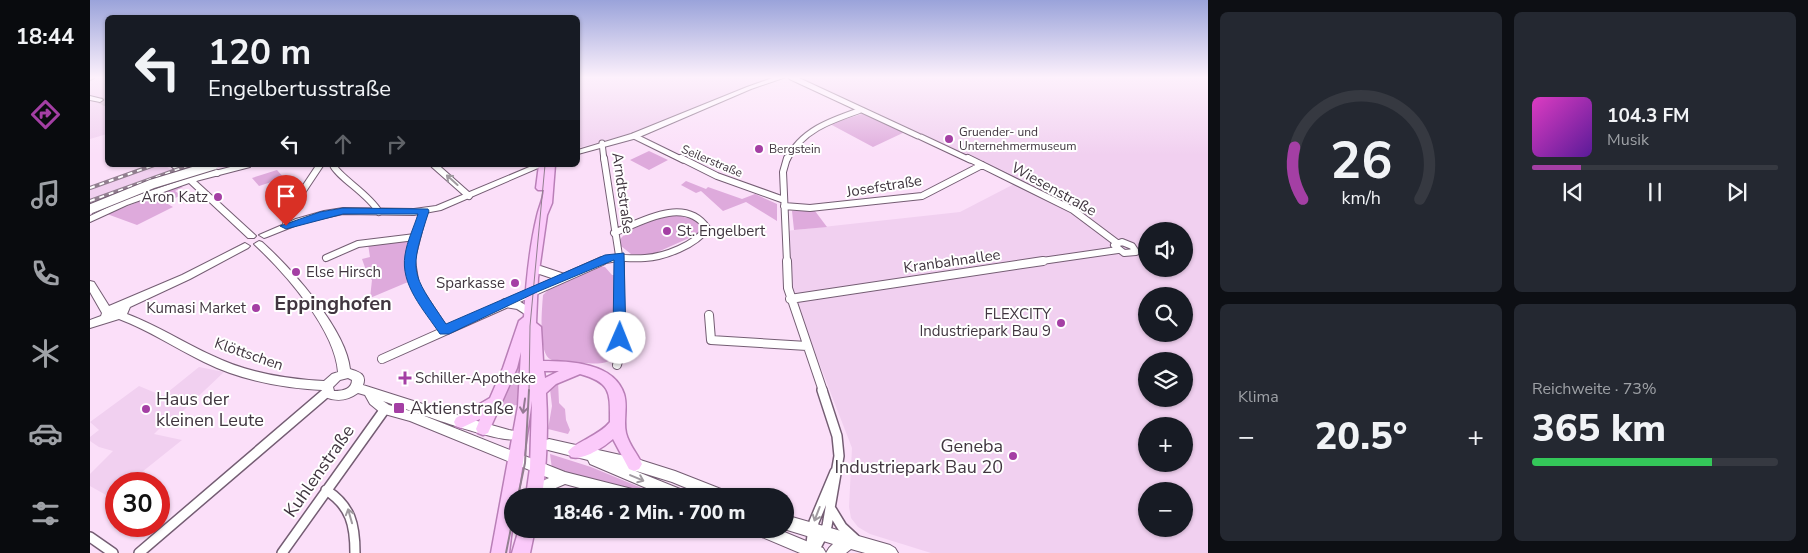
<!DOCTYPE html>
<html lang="de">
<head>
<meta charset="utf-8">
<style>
  body { margin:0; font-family:"Nunito Sans",sans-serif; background:#242831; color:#f1f3f6; height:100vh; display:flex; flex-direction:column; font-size:19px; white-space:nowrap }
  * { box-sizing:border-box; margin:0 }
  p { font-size:16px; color:#9ea1a6 }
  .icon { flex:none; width:28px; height:28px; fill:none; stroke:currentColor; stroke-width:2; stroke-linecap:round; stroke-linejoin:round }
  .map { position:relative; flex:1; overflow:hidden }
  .sheet { display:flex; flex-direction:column; gap:12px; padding:12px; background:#0d0f14; width:600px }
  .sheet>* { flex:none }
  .guide { position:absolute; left:15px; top:15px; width:475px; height:152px; border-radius:8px; box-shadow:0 1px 4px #0004; background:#171b24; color:#f1f3f6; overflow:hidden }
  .fabs { position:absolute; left:1048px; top:222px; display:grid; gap:10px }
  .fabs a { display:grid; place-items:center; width:55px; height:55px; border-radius:50%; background:#171b24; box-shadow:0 1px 4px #0004; font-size:25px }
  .speed { position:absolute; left:15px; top:472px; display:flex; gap:10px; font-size:25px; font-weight:700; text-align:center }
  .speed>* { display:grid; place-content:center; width:65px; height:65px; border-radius:50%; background:#171b24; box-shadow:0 1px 4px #0004; line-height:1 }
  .speed .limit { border:8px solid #d22; background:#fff; color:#111 }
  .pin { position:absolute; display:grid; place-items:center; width:42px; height:42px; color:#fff; margin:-51px -21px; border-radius:50% 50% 50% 0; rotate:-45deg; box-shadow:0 0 5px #0007 }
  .pin .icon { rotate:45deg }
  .me { position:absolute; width:55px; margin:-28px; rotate:1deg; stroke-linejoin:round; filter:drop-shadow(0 0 4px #0008) }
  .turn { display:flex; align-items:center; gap:18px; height:105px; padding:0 20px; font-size:22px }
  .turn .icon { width:65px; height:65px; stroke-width:2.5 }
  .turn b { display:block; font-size:35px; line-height:42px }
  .lanes { display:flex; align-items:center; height:48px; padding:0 20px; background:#0003; justify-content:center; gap:25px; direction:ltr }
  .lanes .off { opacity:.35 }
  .big { font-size:38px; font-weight:800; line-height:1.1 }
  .sheet .widget { flex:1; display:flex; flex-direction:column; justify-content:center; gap:8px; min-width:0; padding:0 18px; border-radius:8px; background:#242831 }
  .sheet .dial { align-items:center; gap:0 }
  .dial svg { height:130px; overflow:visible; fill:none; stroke:#363941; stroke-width:7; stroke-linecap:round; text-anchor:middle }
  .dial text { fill:#f1f3f6; stroke:none }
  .song { display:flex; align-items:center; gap:15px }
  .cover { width:60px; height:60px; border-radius:8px; background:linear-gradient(135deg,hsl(310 70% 55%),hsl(270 70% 35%)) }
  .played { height:5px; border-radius:2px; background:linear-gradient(90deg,#a43fa4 20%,#363941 20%) }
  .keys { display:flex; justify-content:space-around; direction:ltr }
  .heat { display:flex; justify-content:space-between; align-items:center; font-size:28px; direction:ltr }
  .charge { height:8px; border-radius:4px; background:linear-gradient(90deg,#34c759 73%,#363941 0) }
  .sheet .tiles { flex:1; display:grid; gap:12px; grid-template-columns:repeat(2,1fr) }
  .trip { position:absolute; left:414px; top:488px; width:290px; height:50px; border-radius:25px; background:#171b24; box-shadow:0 1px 4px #0004; font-weight:800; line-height:50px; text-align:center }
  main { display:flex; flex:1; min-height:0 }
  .menu { display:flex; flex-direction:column; width:90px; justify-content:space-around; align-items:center; background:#090b0e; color:#9ea1a6 }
  .menu .icon { width:35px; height:35px }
  .menu .current { color:#a43fa4 }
  .menu b { font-size:22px; color:#f1f3f6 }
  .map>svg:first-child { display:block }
  .built { fill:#f1d0f0; fill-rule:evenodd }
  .green { fill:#deaadc }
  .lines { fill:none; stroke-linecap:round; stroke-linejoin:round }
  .secondary-tunnel { stroke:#d6bdd4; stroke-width:7; stroke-dasharray:7 4; stroke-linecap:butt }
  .street-far3-casing { stroke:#745d73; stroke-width:7 }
  .street-far2-casing { stroke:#745d73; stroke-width:8 }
  .street-far1-casing { stroke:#745d73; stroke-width:10 }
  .street-casing { stroke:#745d73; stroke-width:12 }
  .secondary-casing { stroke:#745d73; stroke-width:2 }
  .primary-casing { stroke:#b97fb7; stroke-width:3 }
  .street-far3 { stroke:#fff; stroke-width:5 }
  .street-far2 { stroke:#fff; stroke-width:6 }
  .street-far1 { stroke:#fff; stroke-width:8 }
  .street { stroke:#fff; stroke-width:9 }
  .secondary { fill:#fff; fill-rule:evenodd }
  .primary { fill:#fbcafa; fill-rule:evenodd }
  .tram-far1 { stroke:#927f90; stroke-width:1 }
  .tram { stroke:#927f90; stroke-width:2 }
  .rail-casing { stroke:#927f90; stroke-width:4 }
  .rail { stroke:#fff; stroke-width:2; stroke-dasharray:5; stroke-linecap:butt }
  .secondary-bridge-casing { stroke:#745d73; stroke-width:11; stroke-linecap:butt }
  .secondary-bridge { stroke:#fff; stroke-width:9 }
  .oneway { stroke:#a09aa0 }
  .oneway2 { stroke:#957994 }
  .route { fill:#1a73e8; stroke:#114b97 }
  .poi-dot { fill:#a43fa4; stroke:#fff; stroke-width:2 }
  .labels { text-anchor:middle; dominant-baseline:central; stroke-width:4; stroke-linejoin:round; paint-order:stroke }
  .far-poi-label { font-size:12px; fill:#413640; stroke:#fff; text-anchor:start }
  .far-street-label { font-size:12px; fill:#413640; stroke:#fff }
  .street-label { font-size:15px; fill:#413640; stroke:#fff }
  .poi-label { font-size:15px; fill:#413640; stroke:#fff; text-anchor:end }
  .near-poi-label { font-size:18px; fill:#413640; stroke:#fff; text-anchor:start }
  .near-street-label { font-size:18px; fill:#413640; stroke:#fff }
  .district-label { font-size:20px; font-weight:bold; fill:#413640; stroke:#fff }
</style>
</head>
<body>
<main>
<nav class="menu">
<b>18:44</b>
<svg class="icon current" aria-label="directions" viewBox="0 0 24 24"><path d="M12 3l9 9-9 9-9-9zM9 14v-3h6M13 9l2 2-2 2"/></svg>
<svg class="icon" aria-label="music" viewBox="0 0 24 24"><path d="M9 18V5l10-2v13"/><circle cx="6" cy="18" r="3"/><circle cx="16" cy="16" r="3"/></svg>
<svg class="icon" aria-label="phone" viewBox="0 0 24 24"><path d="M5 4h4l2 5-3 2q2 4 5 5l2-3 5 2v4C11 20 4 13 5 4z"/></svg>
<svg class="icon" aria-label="climate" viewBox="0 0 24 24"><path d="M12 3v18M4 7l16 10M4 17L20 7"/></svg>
<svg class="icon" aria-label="car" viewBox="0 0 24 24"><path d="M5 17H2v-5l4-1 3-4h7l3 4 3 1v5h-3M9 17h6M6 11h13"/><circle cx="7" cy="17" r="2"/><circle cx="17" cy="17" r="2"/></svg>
<svg class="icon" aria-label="filters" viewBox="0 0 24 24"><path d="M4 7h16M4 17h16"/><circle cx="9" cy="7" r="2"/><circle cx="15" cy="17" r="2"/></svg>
</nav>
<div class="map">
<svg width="1118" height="553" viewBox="0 0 1118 553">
  <rect width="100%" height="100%" fill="#fbdff9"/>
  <!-- built -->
  <path class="built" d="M0,77H17V134L0,139Z
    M488,77H685L550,131L488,148Z
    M709,77H1118V553H841L780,534L768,527L761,518L759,507L762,448L704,298L696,231L870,212L930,181ZM1056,231H1094V269H1056ZM1056,296H1094V334H1056ZM1056,361H1094V399H1056ZM1056,426H1094V464H1056ZM1056,491H1094V529H1056Z
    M61,165H75L83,172L0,202V187Z
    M109,367L134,372L76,427L72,426L64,434L92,440L37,484H26V487L16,495L0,486V474L23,451L9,447L0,441V437L9,430L0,422L49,386L73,396Z"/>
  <!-- green -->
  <path class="green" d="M775,113L817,131L783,147L740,124Z
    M559,151L578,160L559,170L540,160Z
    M187,170L194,178L169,186L162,178Z
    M596,181L616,189L618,187L652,199L665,194L687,204V221L656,202L633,211L611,191L606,193L591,185Z
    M90,186L93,187L85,191L91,195L76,203L83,207L47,225L17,214Z
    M702,211H725L737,227L704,230Z
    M586,215L606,220L611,228L608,234L561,255L541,254L531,246L530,240C537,227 572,217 586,215Z
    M319,241L315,259L318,282L280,298L282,280L278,276L272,259L280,257L278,244Z
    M509,266L515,267L522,275H526L524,358C513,366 503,363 491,363C481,363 469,364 460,359C448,352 452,309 453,295L461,287Z
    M431,349L427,405L409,407Z
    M468,381L469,403L475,409L476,420L480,430L478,434L458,429L462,406L460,389Z
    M460,454L501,467L571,496C535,496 496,481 462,469Z"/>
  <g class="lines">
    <!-- secondary-tunnel -->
    <path class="secondary-tunnel" d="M10,100L18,104"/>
    <!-- street-far3 casing -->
    <g class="street-far3-casing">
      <path id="street-far3" d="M701,77L828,136
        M544,136L593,160
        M831,137L880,160
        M512,143L514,160
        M697,160C711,130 742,120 771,110"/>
    </g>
    <!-- street-far2 casing -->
    <g class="street-far2-casing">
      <path id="street-far2" d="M514,158L530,262
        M591,158L627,176L694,200
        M878,158L983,210L1027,243
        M243,165C248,177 279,194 289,212
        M344,165L379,196
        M105,178L118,171L127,173
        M694,206L720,208L832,196L892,165
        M196,225L198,213L230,165
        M1032,242L1042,246L1046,252L1034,253L1024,245Z
        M236,258L268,244L325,237
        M321,262L334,211
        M509,262C525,256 538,259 555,258C574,257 606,245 617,228C595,196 552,221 524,233
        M697,262L693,172L697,158
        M945,262L1028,250"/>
    </g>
    <!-- street-far1 casing -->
    <g class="street-far1-casing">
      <path id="street-far1" d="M321,261L325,286L354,330
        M697,261L698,288L733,391
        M450,270L471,277
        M700,299L953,261
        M415,303L428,305L439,312
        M619,315L621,340L717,346
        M292,359L512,261
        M527,365L529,358L530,261"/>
    </g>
    <!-- street casing -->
    <g class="street-casing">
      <path id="street" d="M236,490C261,506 265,525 265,553
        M741,509L752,527L765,539
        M0,537L23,553
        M720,550L724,522L745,472
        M724,551L737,526L749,456L747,436L732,390
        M49,553L237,392
        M192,553L295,409"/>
    </g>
    <!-- secondary casing -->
    <g class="secondary-casing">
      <path id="secondary" d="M0,77H5L0,80Z
        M685,77H696L661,89L547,138L488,154V150L541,134L657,87Z
        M0,96L12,99L13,100L10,102L0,100Z
        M80,165H89L102,177L148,165H161L160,167L106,181L164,234L166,236L164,238H158L99,183L37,205L0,222V216L31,201L95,179Z
        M444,165H455L351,210L324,215L253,214L212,223L177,237L174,238L169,235L206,219L234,211L253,208L324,209L346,206Z
        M169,241L172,242C201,268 256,329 260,369C269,372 277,374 273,385L380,419L419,430L424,431L426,435L424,439C410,444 314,408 293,401L299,405L327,413L475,472L542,489L547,491L549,496H519L475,484L461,490L455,496H439C442,487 450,482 459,478L320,421L291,413L280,404L275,395L268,393C257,401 247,402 235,397L232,390C192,388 150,380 114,362C85,348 59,330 29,319L0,328V320L11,316L12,313L0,292V281L4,282L19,306L92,275L155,243L160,246L158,248L100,279L40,307L37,314C67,325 94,343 123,356C158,373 196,379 234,381L242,374L248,372C245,330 196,274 166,246L164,244ZM258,378L262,380C262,389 253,391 244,391L243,387L250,380Z
        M459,439L544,458L585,471L636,491L638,496H616L582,482L543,470L595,491L597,496H575L500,464L498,460L454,449L452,445L454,441Z
        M695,515L800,545L805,548L808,553H775L761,549L756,553H736L739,548L743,544L694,529Z
        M663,529H687L733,548L736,553H710L665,534Z"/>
    </g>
    <!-- primary casing -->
    <g class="primary-casing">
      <path id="primary" d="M449,165H465L462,203L457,215L448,278L446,323L451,327L453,361C481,361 524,363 534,394C538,407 533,420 536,433C539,445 547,453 552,464L549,469L544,471L539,469L523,439C514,447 493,461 481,457L478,452C483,443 509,436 520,422C520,393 522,383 490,374L466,384L456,393C458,427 457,462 452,496H436L440,468L442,401L428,496H422V529L419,553H401L428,406L431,352L427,368L398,433L393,435L388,433L386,429L390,419L371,428L366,426L364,422L366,418L400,398L413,368L429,321L434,317C436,284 439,249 447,216C449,207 453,200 454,190H448L446,188ZM454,371H469L455,378Z
        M429,529H445L440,553H422Z"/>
    </g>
    <!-- street-far3 -->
    <use href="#street-far3" class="street-far3"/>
    <!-- street-far2 -->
    <use href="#street-far2" class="street-far2"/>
    <!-- street-far1 -->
    <use href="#street-far1" class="street-far1"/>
    <!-- street -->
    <use href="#street" class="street"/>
    <!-- secondary -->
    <use href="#secondary" class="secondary"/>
    <!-- primary -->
    <use href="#primary" class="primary"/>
    <!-- tram-far1 -->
    <path class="tram-far1" d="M0,81L7,77
      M439,391L440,326L455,165"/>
    <!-- tram -->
    <path class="tram" d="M428,496L435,463L439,390
      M416,553L422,523"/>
    <!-- rail casing -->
    <g class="rail-casing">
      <path id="rail" d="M0,188L64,165
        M0,201L100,165"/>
    </g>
    <!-- rail -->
    <use href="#rail" class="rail"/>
    <!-- secondary-bridge casing -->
    <g class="secondary-bridge-casing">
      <path id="secondary-bridge" d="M0,209L62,184L124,165"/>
    </g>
    <!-- secondary-bridge -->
    <use href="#secondary-bridge" class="secondary-bridge"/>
  </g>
  <!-- one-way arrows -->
  <defs><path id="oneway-shaft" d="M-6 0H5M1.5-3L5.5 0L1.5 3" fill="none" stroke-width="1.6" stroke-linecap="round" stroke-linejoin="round" transform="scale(1.25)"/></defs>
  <g class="oneway">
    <use href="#oneway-shaft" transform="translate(362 180) rotate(-138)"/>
    <use href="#oneway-shaft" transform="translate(547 478) rotate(23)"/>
    <use href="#oneway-shaft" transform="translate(727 514) rotate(111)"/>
    <use href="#oneway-shaft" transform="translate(260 516) rotate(-106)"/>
  </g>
  <use class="oneway2" href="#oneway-shaft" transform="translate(434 406) rotate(98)"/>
  <!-- sky -->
  <linearGradient id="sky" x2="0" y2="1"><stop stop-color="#9aa3da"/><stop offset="0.5" stop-color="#fdf1fc"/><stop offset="1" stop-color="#fdf1fc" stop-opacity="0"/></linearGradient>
  <rect width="1118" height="155" fill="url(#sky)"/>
  <!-- route -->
  <path class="route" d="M253,208L338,209L339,211C319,273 320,271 356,324L515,255L534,253L536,338L530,343L523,338L524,260L447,292L359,334H350C334,310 310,285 315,255C317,241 324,227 328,214H253L196,229L190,226L230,212Z"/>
  <!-- markers -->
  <g class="poi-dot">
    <circle cx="859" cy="139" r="5"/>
    <circle cx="669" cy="149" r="5"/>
    <circle cx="128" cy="197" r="5"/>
    <circle cx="577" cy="231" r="5"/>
    <circle cx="206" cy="272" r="5"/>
    <circle cx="425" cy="283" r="5"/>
    <circle cx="166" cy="308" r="5"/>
    <circle cx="971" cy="323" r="5"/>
    <path d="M312.5 370.5h5v5h5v5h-5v5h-5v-5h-5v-5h5z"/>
    <rect x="303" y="402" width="12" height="12" rx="2.5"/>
    <circle cx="56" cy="409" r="5"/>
    <circle cx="923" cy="456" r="5"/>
  </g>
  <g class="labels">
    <!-- far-poi labels -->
    <g class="far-poi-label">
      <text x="869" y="132">Gruender- und<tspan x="869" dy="14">Unternehmermuseum</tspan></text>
      <text x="679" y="149">Bergstein</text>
    </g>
    <!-- far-street labels -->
    <g class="far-street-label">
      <text transform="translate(622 161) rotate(23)">Seilerstraße</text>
    </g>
    <!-- street labels -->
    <g class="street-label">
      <text transform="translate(794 186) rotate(-9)">Josefstraße</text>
      <text transform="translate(964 189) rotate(29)">Wiesenstraße</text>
      <text transform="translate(533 193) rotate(82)">Arndtstraße</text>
      <text transform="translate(862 261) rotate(-8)">Kranbahnallee</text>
      <text transform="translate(159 354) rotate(19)">Klöttschen</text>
    </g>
    <!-- poi labels -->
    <g class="poi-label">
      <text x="118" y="197">Aron Katz</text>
      <text x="587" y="231" text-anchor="start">St. Engelbert</text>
      <text x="216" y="272" text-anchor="start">Else Hirsch</text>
      <text x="415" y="283">Sparkasse</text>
      <text x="156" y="308">Kumasi Market</text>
      <text x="961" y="314">FLEXCITY<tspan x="961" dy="17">Industriepark Bau 9</tspan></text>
      <text x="325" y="378" text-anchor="start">Schiller-Apotheke</text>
    </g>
    <!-- near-poi labels -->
    <g class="near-poi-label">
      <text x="66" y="399">Haus der<tspan x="66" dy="21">kleinen Leute</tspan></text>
      <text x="320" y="408">Aktienstraße</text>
      <text x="913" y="446" text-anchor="end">Geneba<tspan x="913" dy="21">Industriepark Bau 20</tspan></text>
    </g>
    <!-- near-street labels -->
    <g class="near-street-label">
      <text transform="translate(229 471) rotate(-55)">Kuhlenstraße</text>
    </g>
    <!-- district labels -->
    <g class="district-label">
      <text x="243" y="303">Eppinghofen</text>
    </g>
  </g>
</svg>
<div class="fabs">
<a><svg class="icon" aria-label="sound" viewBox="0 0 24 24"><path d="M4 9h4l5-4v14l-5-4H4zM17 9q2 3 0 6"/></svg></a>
<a><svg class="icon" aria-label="search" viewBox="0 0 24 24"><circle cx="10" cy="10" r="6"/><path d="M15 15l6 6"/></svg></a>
<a><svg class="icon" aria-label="layers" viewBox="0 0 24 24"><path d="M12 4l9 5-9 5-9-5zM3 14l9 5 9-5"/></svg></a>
<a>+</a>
<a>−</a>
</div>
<div class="speed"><div class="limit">30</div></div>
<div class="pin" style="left:196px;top:226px;background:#d93025"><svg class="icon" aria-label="arrive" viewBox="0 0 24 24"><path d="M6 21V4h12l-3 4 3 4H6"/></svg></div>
<svg class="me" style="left:530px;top:338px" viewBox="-20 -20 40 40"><circle r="19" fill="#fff"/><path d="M0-13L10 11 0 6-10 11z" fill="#1a73e8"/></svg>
<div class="trip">18:46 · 2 Min. · 700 m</div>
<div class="guide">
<div class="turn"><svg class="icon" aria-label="left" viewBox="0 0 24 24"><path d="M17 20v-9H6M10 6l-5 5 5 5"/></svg><div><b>120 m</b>Engelbertusstraße</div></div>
<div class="lanes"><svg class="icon" aria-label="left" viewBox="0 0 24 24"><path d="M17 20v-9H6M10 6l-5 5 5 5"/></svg><svg class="icon off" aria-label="ahead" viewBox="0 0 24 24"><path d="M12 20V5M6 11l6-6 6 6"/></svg><svg class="icon off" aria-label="right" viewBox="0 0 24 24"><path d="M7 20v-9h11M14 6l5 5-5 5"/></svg></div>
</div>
</div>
<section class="sheet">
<div class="tiles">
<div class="widget dial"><svg viewBox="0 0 100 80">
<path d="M14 69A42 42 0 1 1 86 69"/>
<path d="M14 69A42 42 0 0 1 9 37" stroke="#a43fa4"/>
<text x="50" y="56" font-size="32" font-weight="700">26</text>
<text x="50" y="72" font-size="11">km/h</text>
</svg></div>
<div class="widget">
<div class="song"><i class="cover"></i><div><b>104.3 FM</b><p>Musik</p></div></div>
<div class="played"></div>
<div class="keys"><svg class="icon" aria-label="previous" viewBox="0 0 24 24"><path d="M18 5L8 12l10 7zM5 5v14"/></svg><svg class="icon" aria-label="pause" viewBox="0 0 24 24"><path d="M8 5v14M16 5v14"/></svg><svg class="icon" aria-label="next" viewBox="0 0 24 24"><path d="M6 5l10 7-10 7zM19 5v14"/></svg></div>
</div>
<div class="widget"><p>Klima</p>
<div class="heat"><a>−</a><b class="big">20.5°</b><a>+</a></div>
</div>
<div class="widget"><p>Reichweite · 73%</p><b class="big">365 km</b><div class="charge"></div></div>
</div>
</section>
</main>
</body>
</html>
